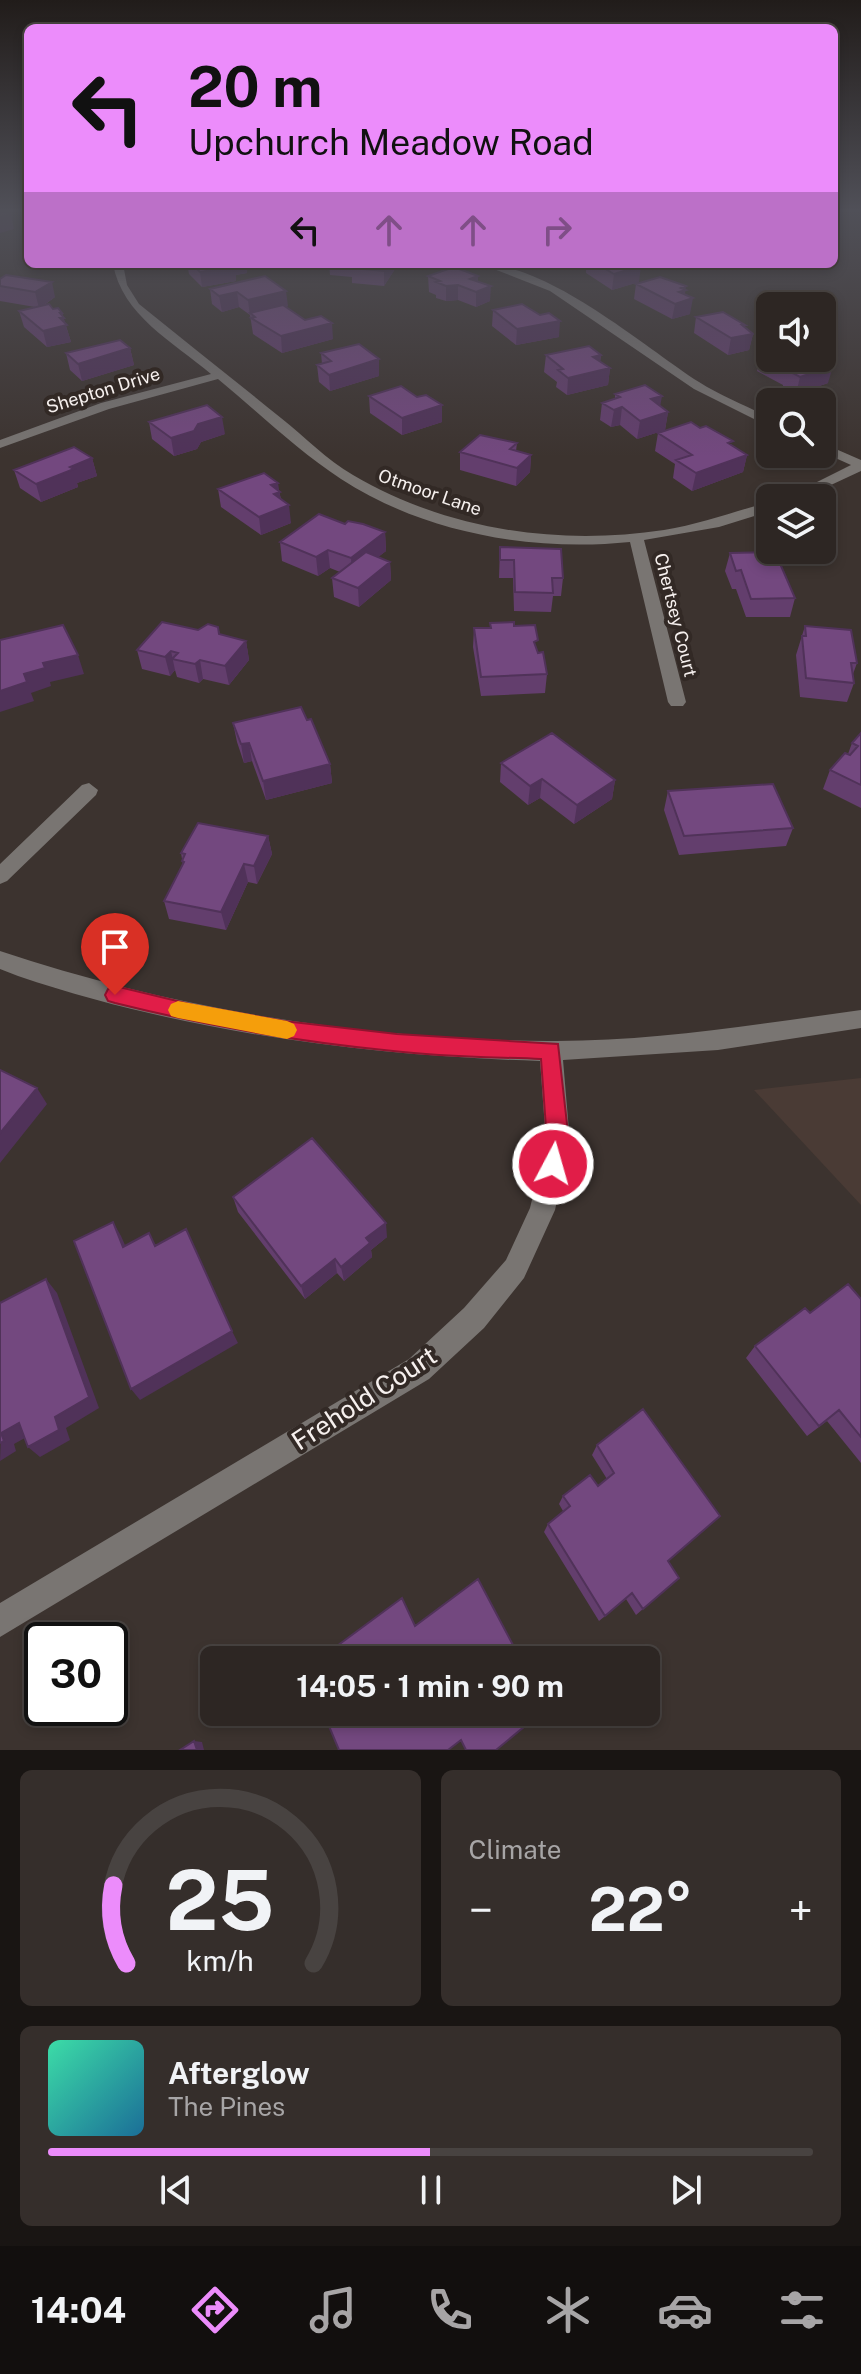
<!DOCTYPE html>
<html lang="en">
<head>
<meta charset="utf-8">
<style>
  body { margin:0; font-family:"Public Sans",sans-serif; background:#352e2b; color:#f1f3f6; height:100vh; display:flex; flex-direction:column; font-size:30px; white-space:nowrap }
  * { box-sizing:border-box; margin:0 }
  p { font-size:26px; color:#a7a5a6 }
  .icon { flex:none; width:44px; height:44px; fill:none; stroke:currentColor; stroke-width:2; stroke-linecap:round; stroke-linejoin:round }
  .map { position:relative; height:1750px; overflow:hidden }
  .drawer { display:flex; flex-direction:column; gap:20px; padding:20px; background:#191513; flex:1 }
  .drawer>* { flex:none }
  .hud { position:absolute; left:24px; top:24px; width:814px; height:244px; border-radius:12px; box-shadow:0 4px 12px #0003,0 0 0 2px #484341; background:#ec8cfb; color:#111; overflow:hidden }
  .tools { position:absolute; left:756px; top:292px; display:grid; gap:16px }
  .tools a { display:grid; place-items:center; width:80px; height:80px; border-radius:12px; background:#2d2623; box-shadow:0 4px 12px #0003,0 0 0 2px #484341; font-size:40px }
  .speed { position:absolute; left:24px; top:1622px; display:flex; gap:16px; font-size:40px; font-weight:700; text-align:center }
  .speed>* { display:grid; place-content:center; width:104px; height:104px; border-radius:50%; background:#2d2623; box-shadow:0 4px 12px #0003,0 0 0 2px #484341; line-height:1 }
  .speed .limit { border:4px solid #111; border-radius:12px; background:#fff; color:#111 }
  .pin { position:absolute; display:grid; place-items:center; width:68px; height:68px; color:#fff; margin:-82px -34px; border-radius:50% 50% 50% 0; rotate:-45deg; box-shadow:0 0 8px #0007 }
  .pin .icon { rotate:45deg }
  .me { position:absolute; width:88px; margin:-44px; rotate:6deg; stroke-linejoin:round; filter:drop-shadow(0 0 6px #0008) }
  .turn { display:flex; align-items:center; gap:28px; height:168px; padding:0 32px; font-size:36px }
  .turn .icon { width:104px; height:104px; stroke-width:2.5 }
  .turn b { display:block; font-size:56px; line-height:68px }
  .lanes { display:flex; align-items:center; height:76px; padding:0 32px; background:#0003; justify-content:center; gap:40px; direction:ltr }
  .lanes .off { opacity:.35 }
  .big { font-size:60px; font-weight:700; line-height:1.1 }
  .drawer .tile { flex:1; display:flex; flex-direction:column; justify-content:center; gap:12px; min-width:0; padding:0 28px; border-radius:12px; background:#352e2b }
  .drawer .dial { align-items:center; gap:0 }
  .dial svg { height:208px; overflow:visible; fill:none; stroke:#484341; stroke-width:7; stroke-linecap:round; text-anchor:middle }
  .dial text { fill:#f1f3f6; stroke:none }
  .song { display:flex; align-items:center; gap:24px }
  .cover { width:96px; height:96px; border-radius:12px; background:linear-gradient(135deg,hsl(160 70% 55%),hsl(200 70% 35%)) }
  .played { height:8px; border-radius:4px; background:linear-gradient(90deg,#ec8cfb 50%,#484341 50%) }
  .keys { display:flex; justify-content:space-around; direction:ltr }
  .heat { display:flex; justify-content:space-between; align-items:center; font-size:44px; direction:ltr }
  .drawer .tiles { flex:1; display:grid; gap:20px; grid-template-columns:1fr 1fr }
  .tile:last-child { grid-column:span 2 }
  .trip { position:absolute; left:200px; top:1646px; width:460px; height:80px; border-radius:12px; background:#2d2623; box-shadow:0 4px 12px #0003,0 0 0 2px #484341; font-weight:700; line-height:80px; text-align:center }
  .menu { display:flex; height:128px; justify-content:space-around; align-items:center; background:#120f0e; color:#a7a5a6 }
  .menu .icon { width:56px; height:56px }
  .menu .selected { color:#ec8cfb }
  .menu b { font-size:36px; color:#f1f3f6 }
  .map>svg:first-child { display:block }
  .built { fill:#4a3b35 }
  .lines { fill:none; stroke-linecap:round; stroke-linejoin:round }
  .minor { fill:#797572; fill-rule:evenodd }
  .wall { fill:#633e6d }
  .shaded-wall { fill:#503259 }
  .building { fill:#73487f; stroke:#503259; stroke-width:2 }
  .route { fill:#e11d48; stroke:#92132f; stroke-width:2 }
  .slow { fill:#f59e0b }
  .labels { text-anchor:middle; dominant-baseline:central; stroke-width:8; stroke-linejoin:round; paint-order:stroke }
  .far-street-label { font-size:18px; fill:#f6f0ee; stroke:#322925 }
  .near-street-label { font-size:26px; fill:#f6f0ee; stroke:#322925 }
</style>
</head>
<body>
<div class="map">
<svg width="861" height="1750" viewBox="0 0 861 1750">
  <rect width="100%" height="100%" fill="#3c332f"/>
  <!-- built -->
  <path class="built" d="M861,1078V1205L754,1090Z"/>
  <g class="lines">
    <!-- minor -->
    <path class="minor" d="M113,264H123L127,285L139,304C186,342 234,380 281,418C305,437 327,460 353,475C447,530 557,546 664,530C701,524 735,511 770,502V511L719,527L644,540L686,702L683,706H671L668,702L630,542C532,552 424,533 341,479C298,451 258,412 218,379L109,409L0,448V440L101,403L211,374C173,342 122,315 113,264Z
      M481,264C549,264 642,345 699,382C721,396 747,406 770,418V427L694,389L550,291Z
      M822,443L861,460V471L803,498H785L851,465L822,452Z
      M89,783L98,790L96,795L7,881L0,884V864L82,785Z
      M0,951C173,1009 365,1040 548,1041C652,1042 758,1024 861,1010V1028L718,1050L563,1060L570,1142L555,1210L524,1278L484,1328L429,1379L0,1637V1603L409,1359L464,1308L506,1260L530,1208L546,1142L540,1061C366,1056 184,1032 18,976L0,969Z"/>
  </g>
  <!-- wall -->
  <path class="wall" d="M187,264H246L247,273L236,275V281L202,287L189,274Z
    M329,264H395V269L384,286L352,283V277L330,275Z
    M586,264H634L639,282L612,290L586,273Z
    M265,276L288,306L286,307L333,339L282,353L253,334L250,315L239,307L222,312L212,304L210,289Z
    M428,276H478V282L490,301L476,307L458,300L446,301L436,298V295L429,292Z
    M0,279L55,297L43,306L62,313L71,342L47,347L24,327L19,311L35,307L0,301Z
    M636,284L685,294L690,314L672,319L634,299Z
    M493,310L559,337L516,345L492,326Z
    M696,317L745,325V327L753,334L749,350L728,355L694,333Z
    M130,348L134,365L82,381L70,370L66,353Z
    M321,353L379,376L330,391L319,382L317,365L322,364Z
    M546,355H601L600,362L610,368L608,385L567,395L556,387L557,382L544,372Z
    M761,355L828,383L796,394L783,387V385L757,371Z
    M615,394L660,406L668,412L665,430L637,439L620,425L611,427L600,420L602,403L615,399Z
    M369,396L442,422L402,435L370,413Z
    M149,422L225,434L201,442L197,449L174,456L152,439Z
    M658,433L732,445L747,455L743,472L692,491L673,478L675,464L655,451Z
    M517,443L516,451L531,455L530,472L516,486L460,470V452Z
    M92,458L97,476L77,483L78,487L41,502L20,488L14,470Z
    M218,489L279,491L281,499L291,523L261,535L221,507Z
    M345,524L385,532L386,551L378,557L390,562L391,580L359,607L334,597L332,578L340,572L330,568L318,576L282,561L280,542Z
    M500,547L563,578L561,596H553L551,612L514,611L513,578H499Z
    M730,553L795,598L790,617H746L736,589H732L725,571Z
    M490,623L514,626L537,650L547,674L545,693L481,696L473,647L474,628H490Z
    M805,626L857,663L853,674L854,683L847,702L800,697L796,655Z
    M218,627L220,634L246,641L249,660L229,685L203,679L199,683L177,677L175,670L170,676L142,669L137,650L198,630Z
    M307,720L330,764L332,783L266,800L252,761L244,763L237,742L233,723Z
    M861,733V808L823,789L830,770L848,754L852,743Z
    M501,763L615,780L612,799L574,824L540,798L528,805L500,782Z
    M668,791L793,828L786,846L679,855L664,810Z
    M268,836L272,854L257,884L248,882L226,930L169,919L164,901L183,865L181,853Z
    M233,1197L387,1237L371,1250L372,1257L344,1281L337,1273L305,1299L238,1212Z
    M861,1299V1463L827,1421L807,1436L746,1358L755,1346L810,1313Z
    M597,1445L679,1578L636,1615L626,1599L599,1621L544,1532L548,1524L563,1511L559,1504L563,1496L598,1486L607,1479L592,1455Z"/>
  <!-- shaded-wall -->
  <path class="shaded-wall" d="M11,214L14,229L0,233V217Z
    M229,264H246L247,273L236,275V281L202,287L200,272Z
    M388,264H395V269L384,286V271Z
    M641,266L639,282L612,290L614,274Z
    M478,276V291L491,286L490,301L476,307V292L470,279Z
    M52,282L55,297L39,308L35,292Z
    M458,285V300L446,301V286Z
    M686,286L684,301L693,298L690,314L672,319L675,304L681,288Z
    M286,291L288,306L253,315L250,313V316L248,300Z
    M237,292L239,307L222,312L219,296Z
    M60,313H62L71,342L47,347L43,331Z
    M560,321L559,337L516,345L517,329Z
    M332,323L333,339L282,353L281,336Z
    M742,325H745L743,336L753,334L749,350L728,355L731,338Z
    M130,348L134,365L82,381L78,364Z
    M601,355L599,371L610,368L608,385L567,395L568,378L593,357Z
    M379,359V376L330,391L329,375Z
    M833,366L828,383L796,394L800,377Z
    M662,396L659,413L651,399Z
    M442,405V422L402,435V418Z
    M622,407L620,425L611,427L614,410Z
    M668,412L665,430L637,439L640,421Z
    M222,417L225,434L201,442L197,449L174,456L171,438L198,424Z
    M531,455L530,472L516,486L517,468Z
    M747,455L743,472L692,491L696,473Z
    M92,458L97,476L77,483L78,487L41,502L36,484L70,467Z
    M278,483L282,508L289,505L291,523L261,535L259,517L271,485Z
    M385,532L386,551L352,577L351,558Z
    M328,550L330,568L318,576L316,557Z
    M390,562L391,580L359,607L358,588Z
    M246,641L249,660L229,685L225,666Z
    M171,651L175,670L170,676L165,657Z
    M78,655L84,674L50,682L51,686L31,693L34,701L0,712V691L24,674L43,663Z
    M200,660L203,679L199,683L195,664Z
    M249,743L252,761L244,763L241,744Z
    M330,764L332,783L266,800L263,781Z
    M542,779L540,798L528,805L530,786Z
    M615,780L612,799L574,824L577,805Z
    M268,836L272,854L257,884L254,866Z
    M244,864L248,882L226,930L221,912Z
    M37,1088L47,1104L0,1163V1133Z
    M113,1222L121,1236L132,1261L123,1247Z
    M386,1223L387,1237L371,1250L372,1257L344,1281L341,1267L366,1238Z
    M335,1259L337,1273L305,1299L301,1286Z
    M46,1279L57,1293L99,1408L66,1428L70,1440L40,1457L28,1447L55,1417Z
    M232,1331L238,1343L140,1400L131,1389Z
    M19,1423L32,1434L14,1444L16,1451L0,1461L1,1433Z
    M194,1741L202,1742L204,1750H197Z"/>
  <!-- building -->
  <path class="building" d="M0,212H5L11,214L0,217Z
    M192,264H233L235,266L200,272Z
    M354,264H388L384,271L351,268Z
    M597,264H634L641,266L614,274Z
    M454,267L478,276L470,279L491,286L476,292L458,285L446,286L436,282L440,281L428,276Z
    M6,275L52,282L35,292L0,286V279Z
    M265,276L286,291L248,300L237,292L219,296L210,289Z
    M660,277L686,286L681,288L686,290L679,292L693,298L675,304L636,284Z
    M49,304L53,309L58,308L62,313H60L64,318H60L67,325L43,331L19,311Z
    M522,304L540,315L549,313L560,321L517,329L493,310Z
    M283,305L305,320L321,316L332,323L281,336L251,318L255,317L250,313Z
    M723,312L745,325H742L753,334L731,338L696,317Z
    M120,340L130,348L78,364L66,353Z
    M359,344L379,359L329,375L317,365L331,361L321,353Z
    M589,346L601,355L593,357L610,368L568,378L558,370L563,369L546,355Z
    M770,351V358H815L833,366L800,377L787,370L790,369L761,355Z
    M645,385L662,396L651,399L668,412L640,421L622,407L614,410L602,403L620,397L615,394Z
    M401,386L417,397L426,395L442,405L402,418L369,396Z
    M207,405L222,417L198,424L194,431L171,438L149,422Z
    M691,422L700,428L706,426L733,441L728,443L747,455L696,473L676,460L692,455L658,433Z
    M480,435L517,443L510,449L531,455L517,468L460,452Z
    M74,447L92,458L70,467L74,469L36,484L14,470Z
    M264,473L278,483L271,485L280,492L274,494L289,505L259,517L218,489Z
    M319,514L345,524L348,521L363,524L385,532L351,558L328,550L316,557L280,542Z
    M500,547L561,549L563,578H552L553,593L515,592L514,560H500Z
    M366,552L390,562L358,588L332,578Z
    M775,552L795,598L751,599L741,570L736,571L730,553Z
    M162,622L198,630L208,624L218,627L219,634L246,641L225,666L200,660L195,664L172,659L178,653L171,651L165,657L137,650Z
    M514,622V626L535,625L538,640L534,642L538,653L543,652L547,674L481,677L474,628H491L490,623Z
    M63,625L78,655L43,663L45,668L24,674L27,682L0,691V640Z
    M805,626L851,630L857,663H851L854,683L806,678L802,636H806Z
    M301,707L307,720L311,719L330,764L263,781L249,743L241,744L233,723Z
    M552,733L615,780L577,805L542,779L530,786L501,763Z
    M861,733V785L830,770L845,753L850,755L858,746L852,743Z
    M773,784L793,828L684,836L668,791Z
    M198,823L268,836L254,866L244,864L221,912L164,901L184,862L182,861L185,854L181,853Z
    M0,1070L37,1088L0,1133Z
    M312,1138L386,1223L366,1238L370,1243L341,1267L335,1259L301,1286L233,1197Z
    M113,1222L123,1247L149,1233L155,1246L186,1229L232,1331L131,1389L74,1241Z
    M46,1279L89,1397L55,1417L59,1430L28,1447L19,1423L1,1433L4,1441L0,1443V1303Z
    M848,1284L861,1299V1437L839,1410L819,1426L755,1346L805,1308L810,1313Z
    M643,1409L720,1516L668,1561L679,1578L643,1609L632,1593L605,1616L548,1524L570,1506L563,1496L590,1475L598,1486L614,1473L597,1445Z
    M478,1579L521,1660H318L402,1598L415,1626Z
    M323,1712H542L496,1750H466L461,1740L448,1750H339Z
    M194,1741L197,1750H180Z"/>
  <!-- sky -->
  <linearGradient id="sky" x2="0" y2="1"><stop stop-color="#211c1a"/><stop offset="0.46" stop-color="#505058"/><stop offset="1" stop-color="#505058" stop-opacity="0"/></linearGradient>
  <rect width="861" height="457" fill="url(#sky)"/>
  <!-- route -->
  <path class="route" d="M115,986L194,1005L284,1021L397,1034L558,1044L569,1142L561,1172L553,1175L545,1172L541,1164L547,1142L541,1059C492,1057 442,1057 393,1051C299,1042 207,1026 115,1003L108,1001L105,995L108,989Z"/>
  <!-- slow -->
  <path class="slow" d="M178,1001L287,1021L294,1024L297,1030L294,1036L287,1039L178,1018L171,1016L168,1010L171,1004Z"/>
  <g class="labels">
    <!-- far-street labels -->
    <g class="far-street-label">
      <text transform="translate(103 390) rotate(-17)">Shepton Drive</text>
      <text transform="translate(430 492) rotate(19)">Otmoor Lane</text>
      <text transform="translate(676 615) rotate(76)">Chertsey Court</text>
    </g>
    <!-- near-street labels -->
    <g class="near-street-label">
      <text transform="translate(364 1398) rotate(-33)">Frehold Court</text>
    </g>
  </g>
</svg>
<div class="tools">
<a><svg class="icon" aria-label="sound" viewBox="0 0 24 24"><path d="M4 9h4l5-4v14l-5-4H4zM17 9q2 3 0 6"/></svg></a>
<a><svg class="icon" aria-label="search" viewBox="0 0 24 24"><circle cx="10" cy="10" r="6"/><path d="M15 15l6 6"/></svg></a>
<a><svg class="icon" aria-label="layers" viewBox="0 0 24 24"><path d="M12 4l9 5-9 5-9-5zM3 14l9 5 9-5"/></svg></a>
</div>
<div class="speed"><div class="limit">30</div></div>
<div class="pin" style="left:115px;top:995px;background:#d93025"><svg class="icon" aria-label="arrive" viewBox="0 0 24 24"><path d="M6 21V4h12l-3 4 3 4H6"/></svg></div>
<svg class="me" style="left:553px;top:1164px" viewBox="-20 -20 40 40"><circle r="17" fill="#e11d48" stroke="#fff" stroke-width="3"/><path d="M0-11L8 9 0 5-8 9z" fill="#fff"/></svg>
<div class="trip">14:05 · 1 min · 90 m</div>
<div class="hud">
<div class="turn"><svg class="icon" aria-label="left" viewBox="0 0 24 24"><path d="M17 20v-9H6M10 6l-5 5 5 5"/></svg><div><b>20 m</b>Upchurch Meadow Road</div></div>
<div class="lanes"><svg class="icon" aria-label="left" viewBox="0 0 24 24"><path d="M17 20v-9H6M10 6l-5 5 5 5"/></svg><svg class="icon off" aria-label="ahead" viewBox="0 0 24 24"><path d="M12 20V5M6 11l6-6 6 6"/></svg><svg class="icon off" aria-label="ahead" viewBox="0 0 24 24"><path d="M12 20V5M6 11l6-6 6 6"/></svg><svg class="icon off" aria-label="right" viewBox="0 0 24 24"><path d="M7 20v-9h11M14 6l5 5-5 5"/></svg></div>
</div>
</div>
<section class="drawer">
<div class="tiles">
<div class="tile dial"><svg viewBox="0 0 100 80">
<path d="M14 69A42 42 0 1 1 86 69"/>
<path d="M14 69A42 42 0 0 1 9 39" stroke="#ec8cfb"/>
<text x="50" y="56" font-size="32" font-weight="700">25</text>
<text x="50" y="72" font-size="11">km/h</text>
</svg></div>
<div class="tile"><p>Climate</p>
<div class="heat"><a>−</a><b class="big">22°</b><a>+</a></div>
</div>
<div class="tile">
<div class="song"><i class="cover"></i><div><b>Afterglow</b><p>The Pines</p></div></div>
<div class="played"></div>
<div class="keys"><svg class="icon" aria-label="previous" viewBox="0 0 24 24"><path d="M18 5L8 12l10 7zM5 5v14"/></svg><svg class="icon" aria-label="pause" viewBox="0 0 24 24"><path d="M8 5v14M16 5v14"/></svg><svg class="icon" aria-label="next" viewBox="0 0 24 24"><path d="M6 5l10 7-10 7zM19 5v14"/></svg></div>
</div>
</div>
</section>
<nav class="menu">
<b>14:04</b>
<svg class="icon selected" aria-label="directions" viewBox="0 0 24 24"><path d="M12 3l9 9-9 9-9-9zM9 14v-3h6M13 9l2 2-2 2"/></svg>
<svg class="icon" aria-label="music" viewBox="0 0 24 24"><path d="M9 18V5l10-2v13"/><circle cx="6" cy="18" r="3"/><circle cx="16" cy="16" r="3"/></svg>
<svg class="icon" aria-label="phone" viewBox="0 0 24 24"><path d="M5 4h4l2 5-3 2q2 4 5 5l2-3 5 2v4C11 20 4 13 5 4z"/></svg>
<svg class="icon" aria-label="climate" viewBox="0 0 24 24"><path d="M12 3v18M4 7l16 10M4 17L20 7"/></svg>
<svg class="icon" aria-label="car" viewBox="0 0 24 24"><path d="M5 17H2v-5l4-1 3-4h7l3 4 3 1v5h-3M9 17h6M6 11h13"/><circle cx="7" cy="17" r="2"/><circle cx="17" cy="17" r="2"/></svg>
<svg class="icon" aria-label="filters" viewBox="0 0 24 24"><path d="M4 7h16M4 17h16"/><circle cx="9" cy="7" r="2"/><circle cx="15" cy="17" r="2"/></svg>
</nav>
</body>
</html>
